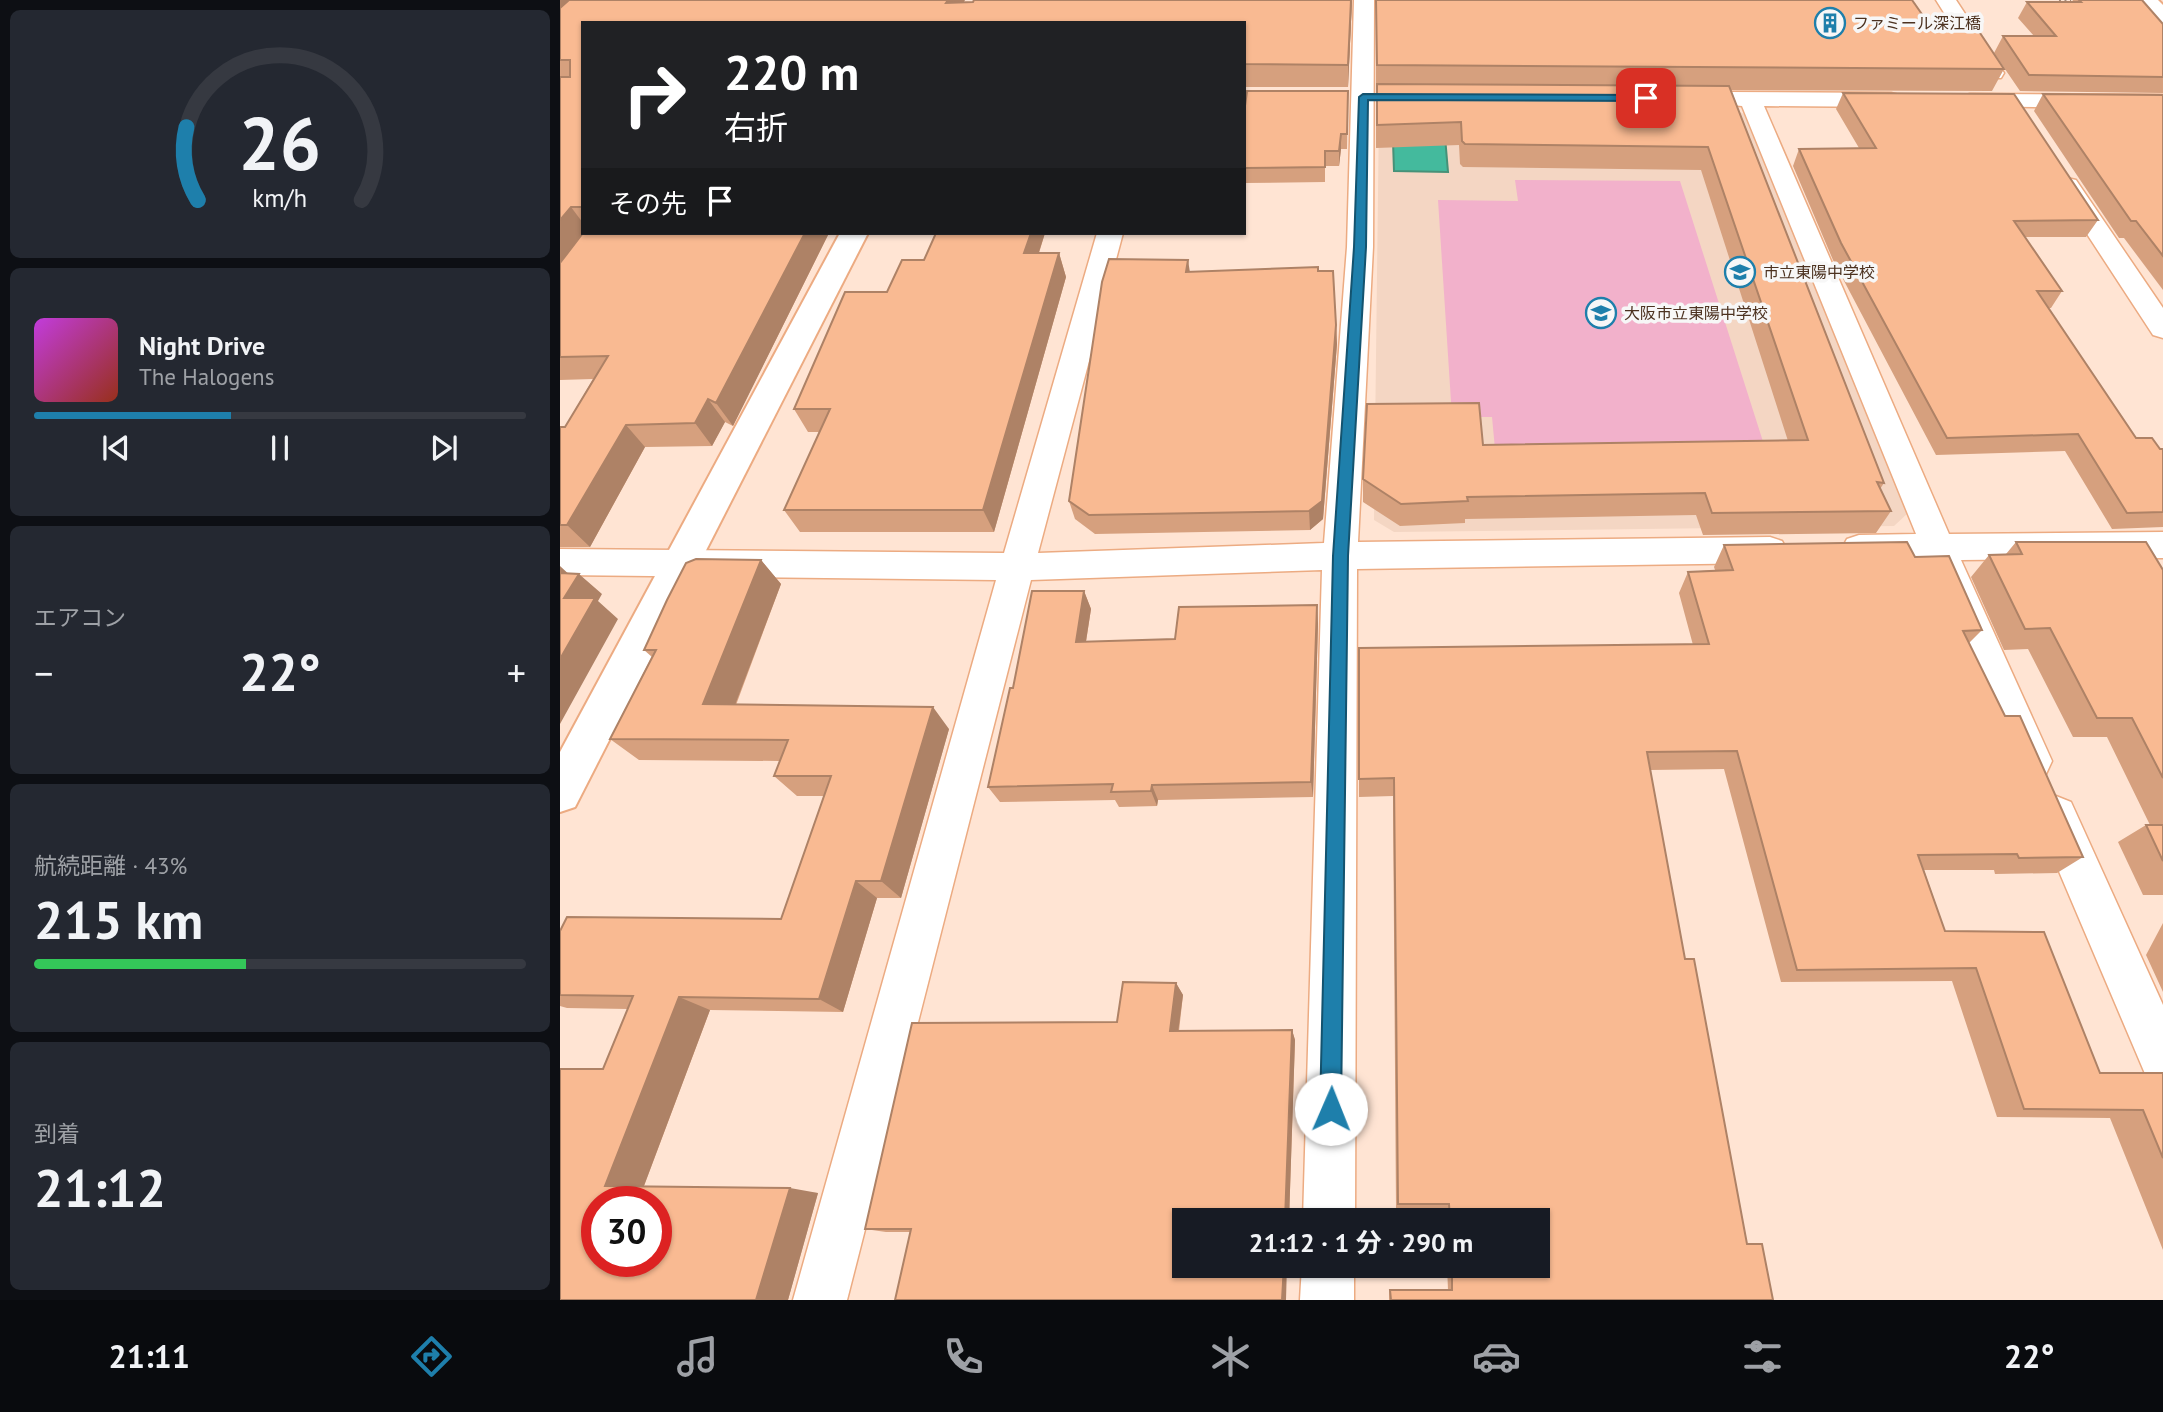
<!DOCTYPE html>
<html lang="ja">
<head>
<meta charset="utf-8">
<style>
  body { margin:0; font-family:"PT Sans","Noto Sans JP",sans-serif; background:#242831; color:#f1f3f6; height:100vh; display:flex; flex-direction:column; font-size:26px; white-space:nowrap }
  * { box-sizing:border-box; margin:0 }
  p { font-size:23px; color:#9ea1a6 }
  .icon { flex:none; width:38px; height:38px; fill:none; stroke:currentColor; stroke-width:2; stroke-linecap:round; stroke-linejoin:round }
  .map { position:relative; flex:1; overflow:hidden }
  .sheet { display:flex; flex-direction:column; gap:10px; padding:10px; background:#0d0f14; width:560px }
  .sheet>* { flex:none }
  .guide { position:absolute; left:21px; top:21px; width:665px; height:214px; border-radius:0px; box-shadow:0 2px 5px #0004; background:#202124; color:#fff; overflow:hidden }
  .speed { position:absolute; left:21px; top:1186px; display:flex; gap:14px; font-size:35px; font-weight:700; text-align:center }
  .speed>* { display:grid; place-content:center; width:91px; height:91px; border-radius:50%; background:#171b24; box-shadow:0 2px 5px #0004; line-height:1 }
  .speed .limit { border:10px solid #d22; background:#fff; color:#111 }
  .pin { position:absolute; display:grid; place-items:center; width:60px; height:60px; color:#fff; margin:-30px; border-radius:14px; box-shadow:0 4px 10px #0006 }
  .me { position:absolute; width:77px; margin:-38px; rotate:1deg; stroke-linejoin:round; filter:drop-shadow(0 0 5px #0008) }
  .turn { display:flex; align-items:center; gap:24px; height:147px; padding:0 28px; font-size:32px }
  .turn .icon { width:91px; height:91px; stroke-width:2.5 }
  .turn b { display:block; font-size:49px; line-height:60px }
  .then { display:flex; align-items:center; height:66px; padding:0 28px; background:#0003; gap:14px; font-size:26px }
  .big { font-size:52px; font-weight:700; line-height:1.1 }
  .sheet .card { flex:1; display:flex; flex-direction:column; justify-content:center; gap:10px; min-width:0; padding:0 24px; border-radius:10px; background:#242831 }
  .sheet .dial { align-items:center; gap:0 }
  .dial svg { height:182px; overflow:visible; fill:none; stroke:#363941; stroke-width:7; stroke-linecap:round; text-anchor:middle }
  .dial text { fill:#f1f3f6; stroke:none }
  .song { display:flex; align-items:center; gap:21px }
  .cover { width:84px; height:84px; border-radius:10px; background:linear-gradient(135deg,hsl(290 70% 55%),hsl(10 70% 35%)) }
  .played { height:7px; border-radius:4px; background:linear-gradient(90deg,#1e7fab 40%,#363941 40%) }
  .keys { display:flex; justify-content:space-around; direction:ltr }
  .heat { display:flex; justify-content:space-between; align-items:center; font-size:38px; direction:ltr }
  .charge { height:10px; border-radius:5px; background:linear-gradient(90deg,#34c759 43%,#363941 0) }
  .trip { position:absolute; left:612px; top:1208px; width:378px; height:70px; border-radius:0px; background:#171b24; box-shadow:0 2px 5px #0004; font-weight:700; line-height:70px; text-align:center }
  .menu { display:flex; height:112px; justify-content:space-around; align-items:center; background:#090b0e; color:#9ea1a6 }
  .menu .icon { width:49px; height:49px }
  .menu .selected { color:#1e7fab }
  .menu b { font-size:32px; color:#f1f3f6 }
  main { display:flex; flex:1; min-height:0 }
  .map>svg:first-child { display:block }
  .built { fill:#f4d6c3 }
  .green { fill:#f2b1cb }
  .water { fill:#44ba9d; stroke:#469178; stroke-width:2 }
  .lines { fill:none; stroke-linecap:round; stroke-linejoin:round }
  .street-casing { stroke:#ecab82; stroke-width:3 }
  .secondary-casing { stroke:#ecab82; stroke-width:4 }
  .highway-casing { stroke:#ecab82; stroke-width:4 }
  .path { stroke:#a48a78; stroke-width:2.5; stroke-dasharray:2 3.5; stroke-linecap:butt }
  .street { fill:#fff; fill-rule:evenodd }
  .secondary { fill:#fff; fill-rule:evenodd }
  .highway { fill:#fff; fill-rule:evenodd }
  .wall { fill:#d6a07e }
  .shaded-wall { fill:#ae8266 }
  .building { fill:#f9ba92; stroke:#ae8266; stroke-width:2; fill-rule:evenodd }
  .route { fill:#1e7fab; stroke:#14536f; stroke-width:2 }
  .labels { text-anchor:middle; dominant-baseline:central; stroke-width:7; stroke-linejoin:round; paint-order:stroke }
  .far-poi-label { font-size:16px; fill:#4c3220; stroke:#f7f7f7; text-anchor:start }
</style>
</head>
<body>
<main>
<section class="sheet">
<div class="card dial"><svg viewBox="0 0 100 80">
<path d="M14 69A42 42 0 1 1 86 69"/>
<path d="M14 69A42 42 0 0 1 9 37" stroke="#1e7fab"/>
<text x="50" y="56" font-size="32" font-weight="700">26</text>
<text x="50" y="72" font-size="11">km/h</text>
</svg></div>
<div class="card">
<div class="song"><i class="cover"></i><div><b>Night Drive</b><p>The Halogens</p></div></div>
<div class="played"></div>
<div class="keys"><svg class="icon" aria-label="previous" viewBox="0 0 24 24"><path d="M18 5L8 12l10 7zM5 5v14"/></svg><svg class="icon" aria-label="pause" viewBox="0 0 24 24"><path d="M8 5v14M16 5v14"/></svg><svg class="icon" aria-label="next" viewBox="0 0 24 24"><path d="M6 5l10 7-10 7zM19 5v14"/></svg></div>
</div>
<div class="card"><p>エアコン</p>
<div class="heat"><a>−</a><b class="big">22°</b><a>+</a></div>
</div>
<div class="card"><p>航続距離 · 43%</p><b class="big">215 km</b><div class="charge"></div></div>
<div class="card"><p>到着</p><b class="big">21:12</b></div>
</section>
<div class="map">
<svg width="1603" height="1300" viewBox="0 0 1603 1300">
  <rect width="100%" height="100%" fill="#ffe4d3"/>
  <!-- built -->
  <path class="built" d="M1168,107L1184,114L1348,513L1334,526L834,532L814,520L819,112Z"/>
  <!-- green -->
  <path class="green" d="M955,180L1120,181L1206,451L935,449L932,417H892L878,200L958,201Z"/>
  <!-- water -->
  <path class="water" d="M832,112L883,113L888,172L834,171Z"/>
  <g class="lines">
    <!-- street casing -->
    <g class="street-casing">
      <path id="street" d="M794,0H814L813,247L798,542L1210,537L1222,541L1227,550L1222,559L1210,563L797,569L795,1220H743L762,570L471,580L287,1300H233L436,580L0,575V549L444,553L537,233H563L478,553L764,543L787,247Z
        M1376,0H1396L1444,73L1441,78H1425Z
        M1168,92L1331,93L1339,95L1342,100L1339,105L1331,107L1204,106L1389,534L1603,532V558L1401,560L1492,761L1486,774L1472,779L1458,774L1367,560L1299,561L1287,557L1282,548L1287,539L1299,535L1356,534L1182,106L1160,104L1157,99L1160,94Z
        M1410,94L1603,95V109L1402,106L1399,101L1402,96Z
        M1507,178L1516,180L1603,308V338L1593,335L1495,185L1498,180Z
        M1496,796L1511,802L1603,1005V1083L1586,1076L1475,815L1481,802Z
        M742,1265H794V1300H740Z"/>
    </g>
    <!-- secondary casing -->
    <g class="secondary-casing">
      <path id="secondary" d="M280,233H308L15,807L0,812V752Z"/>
    </g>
    <!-- highway casing -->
    <g class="highway-casing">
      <path id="highway" d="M1577,0H1598L1603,5V24L1595,23Z"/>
    </g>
    <!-- path -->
    <path class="path" d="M1499,0L1511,1"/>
    <!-- street -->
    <use href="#street" class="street"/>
    <!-- secondary -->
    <use href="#secondary" class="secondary"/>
    <!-- highway -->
    <use href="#highway" class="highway"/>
  </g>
  <!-- wall -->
  <path class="wall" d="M0,0L404,3L792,0L788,87H684V23H23V233H269L173,426L165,422L152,446L85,447L30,547H0V427H5L33,379L0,380Z
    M816,0L1373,30L1444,69L1432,91L1171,90L1324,483L1320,489L1331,511L1316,533L1143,535L1136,515L905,519V523L840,526L803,502V479L923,445L1228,441L1141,170L903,167L900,164L899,145L816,148Z
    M1513,0H1582L1603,24V93L1460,91L1434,53L1443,36H1474L1458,18L1467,2H1512Z
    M788,91L787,149H781L779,166H765V182L684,183V113Z
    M1283,93L1538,220L1526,237H1465L1502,291L1491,308H1488L1576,438L1600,449H1603V527L1552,529L1505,451L1376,455L1273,260L1233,166L1239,149L1299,148L1276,109Z
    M1483,94L1603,95V290L1564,238H1559L1474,111Z
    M376,233H485L479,253H499L506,277L434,532H240L224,510L260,432H248L234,409L327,292L364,260Z
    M758,271L776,325L777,344L763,519L750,530L535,534L515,519L509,501L630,272Z
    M1456,542L1603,570V895H1583L1558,842L1586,825H1590L1547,737H1513L1468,649L1444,650L1411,577L1429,555L1446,554Z
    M1164,545L1355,557L1422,630L1409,643L1445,716L1523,857L1497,873L1435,874L1434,870H1364L1385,931L1540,1073H1603V1250L1550,1118L1437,1117L1392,981L1221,982L1164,769L1090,770L1125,959L1187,1244L1213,1300H829V1290H888L887,1265H978V1220H886V1208H836L833,796L799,797V648L1133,645L1119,593L1128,572L1155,570L1154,567Z
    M201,560L221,584L176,705L389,729L341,898H317L283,1012L150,1010L84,1186L258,1193L228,1300H0L43,1069L68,1009L7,1008L0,1006V931L221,919L264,796H237L214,776L220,761L79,760L50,739L92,657L84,650Z
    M524,591L531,609L526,642L615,639L757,605L758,624L753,797L598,800L597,806L559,807L555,800L440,802L428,787L453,688Z
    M1603,923V992L1586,955Z
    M616,983L623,995L619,1031L732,1030L735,1040L729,1220H625L350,1232H326L305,1229L557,1022Z"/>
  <!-- shaded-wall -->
  <path class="shaded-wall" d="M0,0H12L0,15Z
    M388,0H405L394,23L386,3Z
    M791,0H792L788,87V65Z
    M781,134V149L779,166V151Z
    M11,207L23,223V233L0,265V220Z
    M245,233H269L173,426L156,403Z
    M471,233H485L471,277L464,253Z
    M499,253L506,277L434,532L423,510Z
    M628,260L631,279L626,272Z
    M776,325L777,344L763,519L750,530L749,511Z
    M148,399L165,422L152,446L135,423Z
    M66,425L85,447L30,547L7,525Z
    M201,560L221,584L167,726L143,704Z
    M0,566L13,578L0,591Z
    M19,574L42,594L38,601L58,619L0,724V659L4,598Z
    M524,591L531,609L523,660L516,642Z
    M757,605L758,624L753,797L751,782Z
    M373,707L389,729L341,898L321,881Z
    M592,785L598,800L597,806L591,791Z
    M296,881L317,898L283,1012L259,999Z
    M616,983L623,995L617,1040L610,1031Z
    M119,997L150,1010L82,1191L45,1186Z
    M732,1030L735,1040L729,1220H725Z
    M230,1188L258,1193L228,1300H196Z
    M724,1265H727L726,1300H722Z"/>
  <!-- building -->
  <path class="building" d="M9,0H388L386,3L413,2L414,0H791L788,65L684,64V23H23V207H11L0,220V77H10V60H0V8Z
    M816,0H1352L1373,30H1418L1444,69L817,65Z
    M1519,0H1582L1603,24V77L1469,75L1443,36H1496L1467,2H1521Z
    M817,84L1169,86L1324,483L1317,482L1331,511L1152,513L1145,493L907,497L908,501L841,504L803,479L807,404L919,403L923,445L1248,440L1148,147L905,144L902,141L901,122L817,125Z
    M687,91H788L787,134H781L779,151H765V167L684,168V113Z
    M1283,93L1454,94L1538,220L1454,221L1502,291H1477L1576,438H1592L1600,449H1603V512L1567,513L1518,434L1387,438L1281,243L1239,149L1316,148Z
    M1483,94L1603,95V256L1576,221H1571Z
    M23,233H245L156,403L148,399L135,423L66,425L7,525H0V427H5L48,356L0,357V263Z
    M376,233H471L464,253H499L423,510H224L270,409H234L285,292H327L342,260H364Z
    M549,259L628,260L626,272L758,267V271H773L776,325L762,501L749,511L529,515L509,501L542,282Z
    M1347,542L1355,557L1389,556L1422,630L1403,631L1445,716H1460L1523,857L1459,858L1457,854L1358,855L1385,931L1484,932L1540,1073H1603V1158L1583,1110L1464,1109L1416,968L1237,970L1177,751L1087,752L1125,959H1134L1187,1244H1202L1213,1300H831L830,1290H892V1265H978V1220H890L889,1204H838L834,778L799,779V648L1149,644L1128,572L1173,570L1164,545Z
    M1456,542H1586L1603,570V778L1572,718H1537L1490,628L1465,629L1429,555L1462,554Z
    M136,559L201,560L143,704L373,707L321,881H296L259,999L119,997L45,1186L230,1188L196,1300H0V1069H43L73,996L0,995V931L7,917L221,919L271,776H214L228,740L50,739L96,650H84L107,600L126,563ZM37,1202H96V1262H37Z
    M0,573L19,574L4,598H35L0,659Z
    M472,591H524L516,642L615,639L619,607L757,605L751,782L592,785L591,791L551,792L553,784L428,787L450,688H453Z
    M1586,825H1603V861Z
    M563,982L616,983L610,1031L732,1030L725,1220H625V1265H724L722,1300H335L351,1229H305L352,1023L557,1022Z"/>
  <!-- route -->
  <path class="route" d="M803,94L1086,95L1091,98L1086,101L808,100L806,247L788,556L781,1109L778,1117L771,1120L763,1117L760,1109L773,556L794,247L799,97Z"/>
  <!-- icons -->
  <defs>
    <g id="building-ring" transform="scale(1.575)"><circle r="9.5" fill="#f7f7f7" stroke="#1e7fab" stroke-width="1.5"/><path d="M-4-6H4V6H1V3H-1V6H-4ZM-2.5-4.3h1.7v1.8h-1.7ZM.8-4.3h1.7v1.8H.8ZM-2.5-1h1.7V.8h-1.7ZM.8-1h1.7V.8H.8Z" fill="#1e7fab"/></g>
    <g id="school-ring" transform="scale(1.575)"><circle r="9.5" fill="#f7f7f7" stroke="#1e7fab" stroke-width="1.5"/><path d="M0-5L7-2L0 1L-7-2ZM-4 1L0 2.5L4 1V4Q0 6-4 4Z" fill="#1e7fab"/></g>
  </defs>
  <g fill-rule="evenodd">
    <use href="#building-ring" x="1270" y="23"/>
    <use href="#school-ring" x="1180" y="272"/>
    <use href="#school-ring" x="1041" y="313"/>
  </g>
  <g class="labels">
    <!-- far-poi labels -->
    <g class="far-poi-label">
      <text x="1293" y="23">ファミール深江橋</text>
      <text x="1203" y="272">市立東陽中学校</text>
      <text x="1064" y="313">大阪市立東陽中学校</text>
    </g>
  </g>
</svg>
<div class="speed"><div class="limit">30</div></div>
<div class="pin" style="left:1086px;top:98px;background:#d93025"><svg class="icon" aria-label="arrive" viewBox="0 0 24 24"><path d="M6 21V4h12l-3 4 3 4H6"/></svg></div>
<svg class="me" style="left:771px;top:1109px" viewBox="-20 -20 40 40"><circle r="19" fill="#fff"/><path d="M0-13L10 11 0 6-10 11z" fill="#1e7fab"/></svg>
<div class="trip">21:12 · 1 分 · 290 m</div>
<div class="guide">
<div class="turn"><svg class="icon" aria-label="right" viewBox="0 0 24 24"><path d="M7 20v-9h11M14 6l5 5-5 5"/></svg><div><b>220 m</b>右折</div></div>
<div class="then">その先<svg class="icon" aria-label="arrive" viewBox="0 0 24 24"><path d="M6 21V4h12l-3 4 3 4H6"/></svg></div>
</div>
</div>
</main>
<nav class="menu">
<b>21:11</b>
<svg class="icon selected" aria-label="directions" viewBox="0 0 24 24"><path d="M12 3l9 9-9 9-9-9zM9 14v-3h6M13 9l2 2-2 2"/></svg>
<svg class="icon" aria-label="music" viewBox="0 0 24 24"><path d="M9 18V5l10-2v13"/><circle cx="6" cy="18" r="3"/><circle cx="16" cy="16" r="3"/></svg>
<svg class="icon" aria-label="phone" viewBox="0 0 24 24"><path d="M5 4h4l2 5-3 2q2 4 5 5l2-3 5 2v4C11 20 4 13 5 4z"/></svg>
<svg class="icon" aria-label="climate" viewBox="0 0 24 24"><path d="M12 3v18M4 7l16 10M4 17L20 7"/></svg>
<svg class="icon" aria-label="car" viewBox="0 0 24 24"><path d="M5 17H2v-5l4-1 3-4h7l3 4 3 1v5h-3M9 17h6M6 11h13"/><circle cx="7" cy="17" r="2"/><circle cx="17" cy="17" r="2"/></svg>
<svg class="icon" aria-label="filters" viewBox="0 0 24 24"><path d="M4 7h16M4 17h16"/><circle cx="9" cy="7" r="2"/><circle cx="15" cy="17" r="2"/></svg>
<b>22°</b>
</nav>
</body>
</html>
